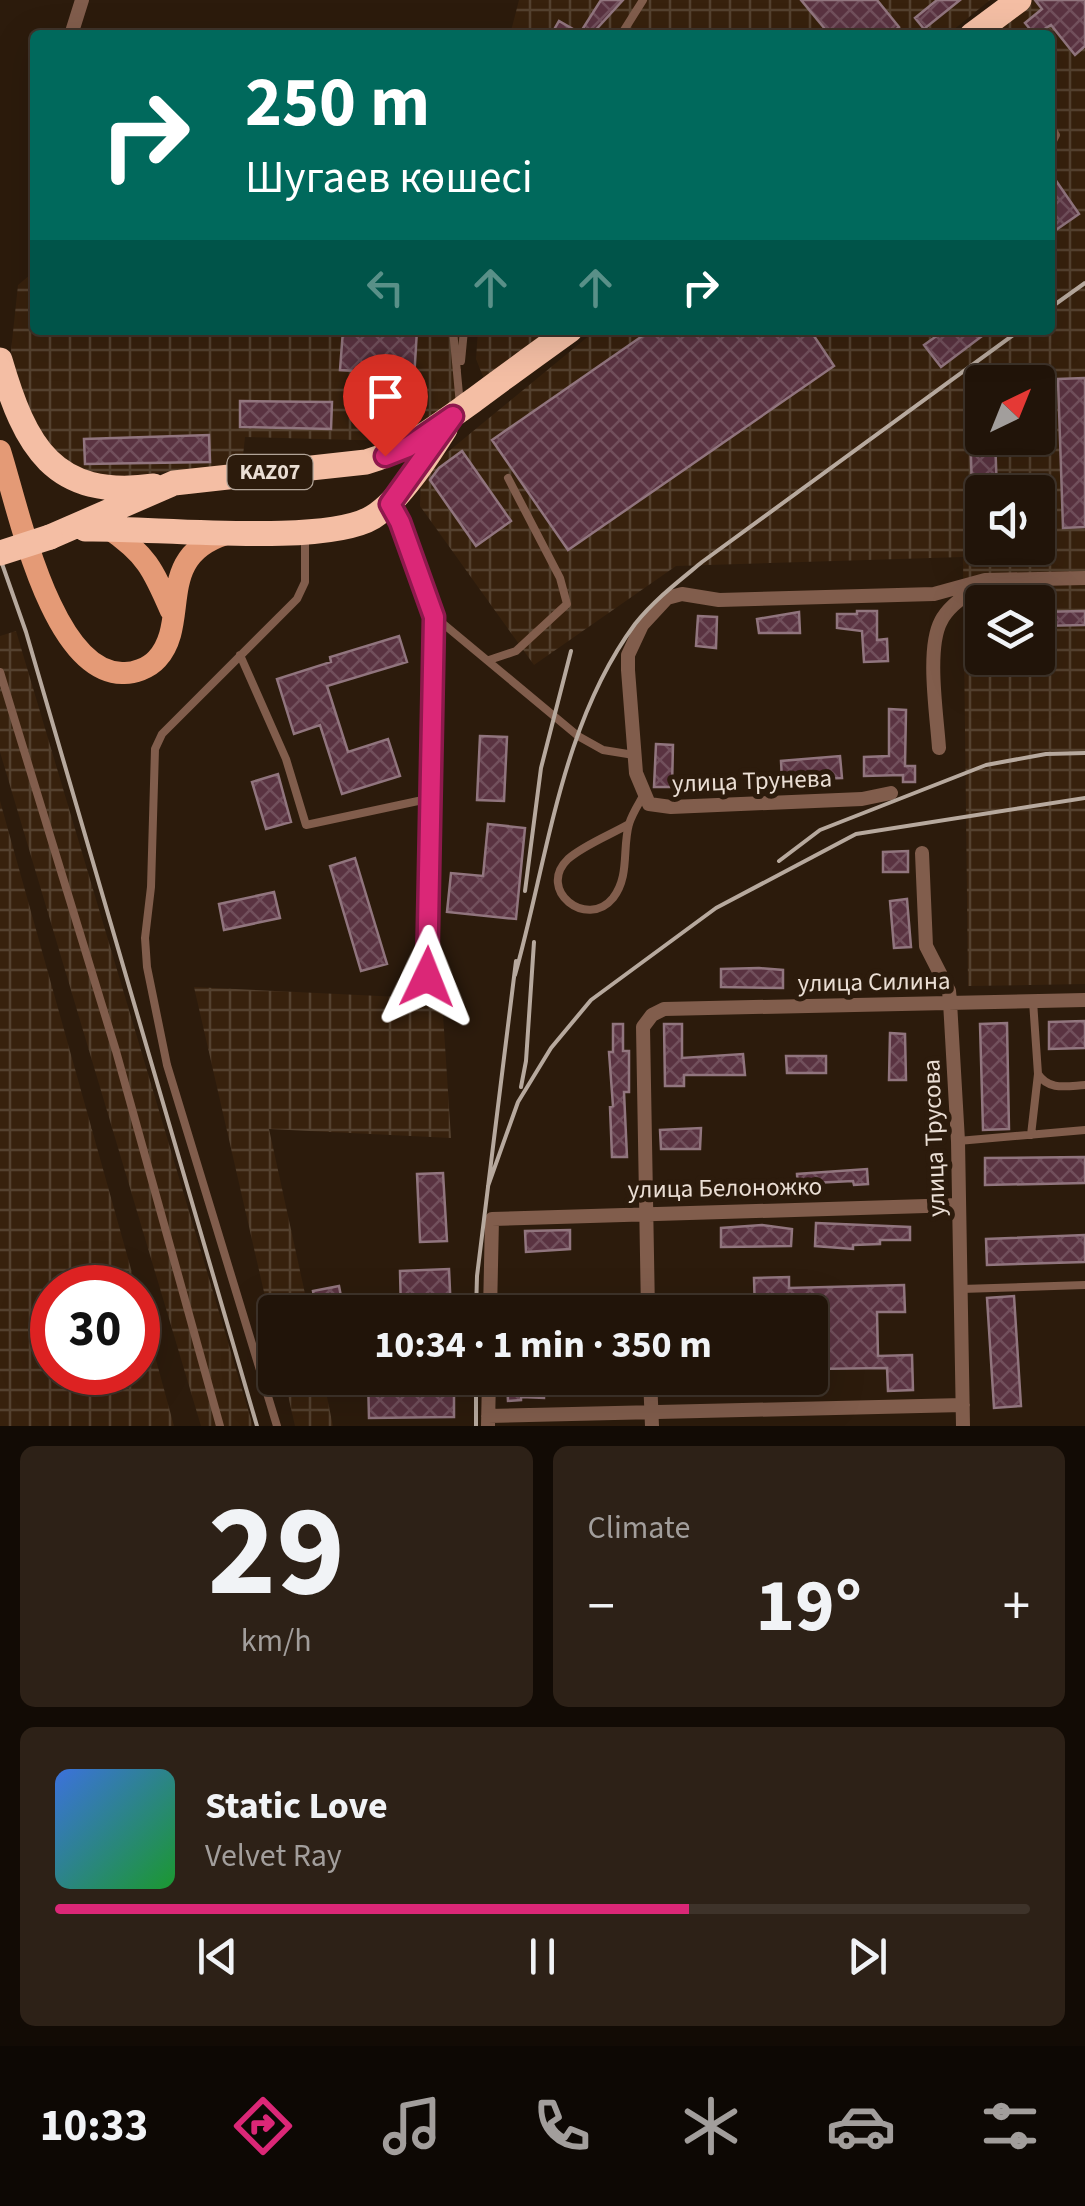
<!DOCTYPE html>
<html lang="en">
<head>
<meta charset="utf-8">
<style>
  body { margin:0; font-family:"Source Sans 3",sans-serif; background:#2d2117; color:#f1f3f6; height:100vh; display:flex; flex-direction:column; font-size:38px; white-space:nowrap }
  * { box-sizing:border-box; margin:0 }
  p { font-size:32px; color:#a29e9c }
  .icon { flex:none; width:55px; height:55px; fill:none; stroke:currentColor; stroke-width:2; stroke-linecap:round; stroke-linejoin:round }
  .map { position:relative; height:1426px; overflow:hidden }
  .panel { display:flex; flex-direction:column; gap:20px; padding:20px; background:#120b05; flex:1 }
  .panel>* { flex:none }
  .guide { position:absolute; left:30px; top:30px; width:1025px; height:305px; border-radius:10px; box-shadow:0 10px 40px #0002,0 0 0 2px #3e332a; background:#00695c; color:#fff; overflow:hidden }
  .needle { width:65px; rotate:43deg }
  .buttons { position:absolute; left:965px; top:365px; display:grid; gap:20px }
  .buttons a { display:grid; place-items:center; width:90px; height:90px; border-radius:10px; background:#211409; box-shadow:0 10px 40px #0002,0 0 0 2px #3e332a; font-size:50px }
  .speed { position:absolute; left:30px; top:1265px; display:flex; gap:20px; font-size:50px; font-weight:700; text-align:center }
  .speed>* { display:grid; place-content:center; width:130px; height:130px; border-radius:50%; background:#211409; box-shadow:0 10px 40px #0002,0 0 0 2px #3e332a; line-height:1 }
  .speed .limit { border:15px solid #d22; background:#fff; color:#111 }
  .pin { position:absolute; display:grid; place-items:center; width:85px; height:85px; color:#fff; margin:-102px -42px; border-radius:50% 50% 50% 0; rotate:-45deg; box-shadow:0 0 10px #0007 }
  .pin .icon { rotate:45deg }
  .me { position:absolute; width:110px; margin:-55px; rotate:2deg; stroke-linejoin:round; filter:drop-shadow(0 0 8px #0008) }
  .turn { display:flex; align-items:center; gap:35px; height:210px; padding:0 50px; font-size:45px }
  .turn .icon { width:130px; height:130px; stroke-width:2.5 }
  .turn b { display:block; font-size:70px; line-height:85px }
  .lanes { display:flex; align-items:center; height:95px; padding:0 50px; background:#0003; justify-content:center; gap:50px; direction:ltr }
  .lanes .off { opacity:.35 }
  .big { font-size:75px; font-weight:700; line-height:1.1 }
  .panel .widget { flex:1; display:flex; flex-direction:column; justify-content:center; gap:15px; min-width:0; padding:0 35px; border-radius:15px; background:#2d2117 }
  .panel .dial { align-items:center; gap:0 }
  .dial b { font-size:130px; line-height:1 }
  .song { display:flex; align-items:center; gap:30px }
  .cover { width:120px; height:120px; border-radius:15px; background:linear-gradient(135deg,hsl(220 70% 55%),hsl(130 70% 35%)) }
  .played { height:10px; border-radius:5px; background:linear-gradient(90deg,#db2777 65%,#3e332a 65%) }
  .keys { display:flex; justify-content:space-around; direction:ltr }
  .heat { display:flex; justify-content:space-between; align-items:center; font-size:55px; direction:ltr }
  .panel .tiles { flex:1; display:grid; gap:20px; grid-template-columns:1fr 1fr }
  .widget:last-child { grid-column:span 2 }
  .trip { position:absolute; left:258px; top:1295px; width:570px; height:100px; border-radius:10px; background:#211409; box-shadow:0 10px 40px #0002,0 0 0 2px #3e332a; font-weight:700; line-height:100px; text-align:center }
  .dock { display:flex; height:160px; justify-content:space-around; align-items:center; background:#0d0804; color:#a29e9c }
  .dock .icon { width:70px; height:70px }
  .dock .on { color:#db2777 }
  .dock b { font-size:45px; color:#f1f3f6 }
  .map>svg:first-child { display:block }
  .industrial { fill:url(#industrial-grid); fill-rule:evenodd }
  .building { fill:url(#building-cross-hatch); stroke:#91757e; stroke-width:2.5 }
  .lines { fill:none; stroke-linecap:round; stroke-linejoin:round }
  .lane { stroke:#815d4c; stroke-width:8 }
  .street { stroke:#815d4c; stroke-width:14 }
  .primary { stroke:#e49a76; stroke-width:22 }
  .highway { stroke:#f4bea4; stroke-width:25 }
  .rail { stroke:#b7a99e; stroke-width:4 }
  .highway-bridge { stroke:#f4bea4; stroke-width:25 }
  .route-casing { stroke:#8e194d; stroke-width:25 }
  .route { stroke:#db2777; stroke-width:18 }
  .labels { text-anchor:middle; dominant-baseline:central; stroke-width:10; stroke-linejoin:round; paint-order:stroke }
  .shield { fill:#2c1b0c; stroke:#b1a498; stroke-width:2.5 }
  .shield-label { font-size:22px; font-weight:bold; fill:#eaded4 }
  .street-label { font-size:25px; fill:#eaded4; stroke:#2c1b0c }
</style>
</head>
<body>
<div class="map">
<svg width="1085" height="1426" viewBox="0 0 1085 1426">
  <defs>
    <pattern id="industrial-grid" width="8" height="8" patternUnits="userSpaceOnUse" patternTransform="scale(2.5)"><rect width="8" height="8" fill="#37210d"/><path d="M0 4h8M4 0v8" fill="none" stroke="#54412f"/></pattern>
    <pattern id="building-cross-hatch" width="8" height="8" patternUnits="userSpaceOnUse" patternTransform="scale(2.5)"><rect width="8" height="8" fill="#5a3341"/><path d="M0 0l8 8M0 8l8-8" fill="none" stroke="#72505c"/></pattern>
  </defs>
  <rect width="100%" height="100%" fill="#2c1b0c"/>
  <!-- industrial -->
  <path class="industrial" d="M519,0H990L947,35H510Z
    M1024,0H1085V984L968,986L963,557L676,566L534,665L420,506L421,474L596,330H1050V35H975ZM982,382H1038V438H982ZM982,492H1038V548H982ZM982,602H1038V658H982Z
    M35,271V330H461V400L394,441L245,437L242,465L102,478L56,455L24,406L11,351L18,285Z
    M478,330H554L484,379L476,359Z
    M16,631L253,1426H201L0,752V636Z
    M0,801L136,1287L52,1288V1372H138V1294L174,1426H0Z
    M194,987L442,999L451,1138L269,1129L309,1312H275V1340Z
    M284,1378H323L333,1426H295Z"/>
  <!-- building -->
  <path class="building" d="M601,0H623L591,35H551L559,21L580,33Z
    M801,0H877L899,27L889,35H830Z
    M937,0H960L924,29L915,18Z
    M1035,0H1085V46L1075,55L1051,25L1035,35L1025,23L1042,9Z
    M1050,172L1079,214L1050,234Z
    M343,330H417L413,396L396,395L395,406L381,405L380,420L353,418L356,371L340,370Z
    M651,330H810L834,366L568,550L492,440Z
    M945,330H990L941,367L924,345Z
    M1085,378V527L1063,528L1058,379Z
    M240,401L332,402L331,429L240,427Z
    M970,424H982V438H995L997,492H982V527H973Z
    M209,435L210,462L85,464L84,439Z
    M462,451L511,521L476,546L430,480L439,468Z
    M857,611H877V640L887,639L888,661L864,662L862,631L837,628V614H857Z
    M1085,611V625L1038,626V612Z
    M799,612L800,633H759L757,619Z
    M698,616L717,617L716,648L696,646Z
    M399,636L407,662L327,686L348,752L388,739L400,776L342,794L320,725L294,734L277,679L331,662L330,657Z
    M889,709L906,710L905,766H915V782H903V775L864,776V757L889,756Z
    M480,736L507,737L504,801L477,800Z
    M656,744L673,745L672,787H654Z
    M840,756L842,778L782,780L781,761Z
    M278,774L291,822L266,829L252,782Z
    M488,824L525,828L516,919L447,912L451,873L483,876Z
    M908,851V872H883V852Z
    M355,858L387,964L361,971L330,866Z
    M274,892L280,918L224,930L219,904Z
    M907,899L911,947L894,948L890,901Z
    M759,968L783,970V988L721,987V969Z
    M1085,1021V1048L1049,1049V1022Z
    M1007,1023L1009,1129L983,1130L980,1024Z
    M613,1024H623V1051H629V1092H624L627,1157H612L610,1107L613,1106L609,1052H613Z
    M664,1024H682V1058L743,1054L745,1075H684V1086H665Z
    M890,1033L905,1034L906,1080H889Z
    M786,1056H826V1073H787Z
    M701,1128L700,1149H661L660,1130Z
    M1085,1157V1183L985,1185V1158Z
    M867,1169L868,1184L854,1185L853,1181L812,1183L813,1189L798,1190L797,1174Z
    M443,1173L447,1241L420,1242L417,1174Z
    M816,1223L910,1227V1240H880V1244L853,1245V1249L815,1246Z
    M762,1225L792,1229L791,1246L721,1247V1228Z
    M570,1230V1249L526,1252L525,1231Z
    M1085,1235V1262L987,1265L986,1239Z
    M449,1269L451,1312H401L400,1271Z
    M789,1277V1288L904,1285L905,1312H877L878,1356L912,1355L913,1390L888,1391L887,1368L810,1369V1312H755L754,1278Z
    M339,1286L344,1312H317L313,1291Z
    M1014,1296L1021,1406L994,1408L987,1298Z
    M368,1378H454V1417L369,1418Z
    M544,1381V1398L521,1397V1400L508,1401L507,1382Z"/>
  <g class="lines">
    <!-- lane -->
    <path class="lane" d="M621,35L643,0
      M1050,125L1056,135L1050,147
      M453,330L460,405
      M461,361L464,330
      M435,617L578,736L603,750L634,755
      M240,655L286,759L306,825L432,798
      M489,660L516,651L567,604L560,578L508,478
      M0,672L116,1051L220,1426
      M629,824C610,835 584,845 568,859C536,890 587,930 613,898C630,876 622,849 629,824C632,814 638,805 643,796
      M1033,1001L1038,1074C1049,1091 1067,1086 1085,1085
      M1031,1135L1038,1074
      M958,1141L1085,1130
      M961,1289L1085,1285
      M277,1426L167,1065L147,967L145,938L151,887L155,749L162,734L297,599L305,582V536"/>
    <!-- street -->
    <path class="street" d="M71,35L82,0
      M390,504L400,522L435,617L427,977
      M939,748C937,716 926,649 941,621C949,605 967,595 981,583
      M891,793L862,799L671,807L649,804L636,773L628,670V655L642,625L667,598L682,594L719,600L934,594L985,580L1085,578
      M922,853L926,946L949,991L950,1002L958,1141L963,1426
      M490,1312L492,1219L959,1205
      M648,1312L643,1027L652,1015L664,1009L1085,1000
      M650,1378L652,1426
      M488,1416L963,1405
      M488,1426L489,1378"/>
    <!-- primary -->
    <path class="primary" d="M0,451C18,507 51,672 122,673C133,674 149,668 157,659C191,622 153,557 226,534
      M108,528C146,554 153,569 171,611"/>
    <!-- highway -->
    <path class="highway" d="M972,35L1019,0
      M0,360C25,446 53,500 154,486
      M85,529C148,527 324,547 373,517C400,500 428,456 445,429
      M50,537L174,483L366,462C408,450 439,425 474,400C506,376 538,353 570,330"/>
    <!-- rail -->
    <path class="rail" d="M1050,308L1085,283
      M0,558L26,632L257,1426
      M779,861L820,830L986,765L1046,754L1085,753
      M525,891L541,768L571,651
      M515,975C548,857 561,724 635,624C654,600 679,581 702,562L1020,330
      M521,1087L526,1061L534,942
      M488,1186L518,1102L551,1048L591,1000L716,908L856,834L1085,798
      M476,1312L477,1276L516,961
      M476,1426V1378"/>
    <!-- highway-bridge -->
    <path class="highway-bridge" d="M0,553L50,537"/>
  </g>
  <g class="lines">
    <!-- route casing -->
    <g class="route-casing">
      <path id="route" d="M385,456L408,447L453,416L390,504L400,522L434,617L427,977"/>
    </g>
    <!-- route -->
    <use href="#route" class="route"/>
  </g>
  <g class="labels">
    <!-- shield labels -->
    <rect class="shield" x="227.5" y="455" width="85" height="34" rx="8"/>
    <g class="shield-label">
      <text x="270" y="472">KAZ07</text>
    </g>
    <!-- street labels -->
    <g class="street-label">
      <text transform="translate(752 781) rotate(-2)">улица Трунева</text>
      <text transform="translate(874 982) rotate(-1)">улица Силина</text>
      <text transform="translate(934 1138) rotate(-92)">улица Трусова</text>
      <text transform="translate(725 1188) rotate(-1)">улица Белоножко</text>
    </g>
  </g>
</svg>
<div class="buttons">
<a><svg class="needle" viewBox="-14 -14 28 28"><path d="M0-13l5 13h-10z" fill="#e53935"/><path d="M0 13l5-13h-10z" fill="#a29e9c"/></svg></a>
<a><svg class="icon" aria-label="sound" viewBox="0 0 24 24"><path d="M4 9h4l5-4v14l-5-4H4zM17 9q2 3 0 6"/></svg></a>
<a><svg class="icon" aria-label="layers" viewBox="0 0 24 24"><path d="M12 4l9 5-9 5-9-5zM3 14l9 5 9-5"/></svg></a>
</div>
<div class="speed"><div class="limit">30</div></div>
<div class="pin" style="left:385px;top:456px;background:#d93025"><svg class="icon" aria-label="arrive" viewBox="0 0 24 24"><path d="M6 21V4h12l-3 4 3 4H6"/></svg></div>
<svg class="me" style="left:427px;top:977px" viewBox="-20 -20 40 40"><path d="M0-17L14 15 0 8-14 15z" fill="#db2777" stroke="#fff" stroke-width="4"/></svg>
<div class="trip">10:34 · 1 min · 350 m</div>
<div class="guide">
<div class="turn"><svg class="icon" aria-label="right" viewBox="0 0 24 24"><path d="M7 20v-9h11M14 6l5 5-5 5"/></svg><div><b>250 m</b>Шугаев көшесі</div></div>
<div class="lanes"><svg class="icon off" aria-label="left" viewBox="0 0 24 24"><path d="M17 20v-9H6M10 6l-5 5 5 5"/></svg><svg class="icon off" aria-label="ahead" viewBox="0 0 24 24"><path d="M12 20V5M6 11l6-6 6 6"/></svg><svg class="icon off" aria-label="ahead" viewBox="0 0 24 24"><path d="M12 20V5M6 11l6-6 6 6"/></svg><svg class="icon" aria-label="right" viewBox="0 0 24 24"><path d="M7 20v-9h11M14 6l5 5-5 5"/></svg></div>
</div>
</div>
<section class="panel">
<div class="tiles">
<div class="widget dial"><b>29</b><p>km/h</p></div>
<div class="widget"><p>Climate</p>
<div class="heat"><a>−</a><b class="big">19°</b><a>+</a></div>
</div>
<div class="widget">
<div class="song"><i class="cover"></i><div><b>Static Love</b><p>Velvet Ray</p></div></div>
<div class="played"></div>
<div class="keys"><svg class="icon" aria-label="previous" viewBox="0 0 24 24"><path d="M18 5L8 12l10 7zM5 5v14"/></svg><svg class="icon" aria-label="pause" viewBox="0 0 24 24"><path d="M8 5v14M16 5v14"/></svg><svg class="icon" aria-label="next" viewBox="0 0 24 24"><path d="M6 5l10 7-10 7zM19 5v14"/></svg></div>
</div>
</div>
</section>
<nav class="dock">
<b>10:33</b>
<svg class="icon on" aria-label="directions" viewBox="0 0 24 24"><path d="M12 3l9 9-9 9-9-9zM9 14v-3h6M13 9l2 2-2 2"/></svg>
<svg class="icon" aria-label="music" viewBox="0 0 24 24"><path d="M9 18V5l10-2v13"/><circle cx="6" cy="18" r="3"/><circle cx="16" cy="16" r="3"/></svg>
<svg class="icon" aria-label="phone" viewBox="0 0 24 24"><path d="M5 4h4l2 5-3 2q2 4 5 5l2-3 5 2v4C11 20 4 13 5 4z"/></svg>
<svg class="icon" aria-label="climate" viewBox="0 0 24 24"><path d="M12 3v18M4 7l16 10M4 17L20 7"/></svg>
<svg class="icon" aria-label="car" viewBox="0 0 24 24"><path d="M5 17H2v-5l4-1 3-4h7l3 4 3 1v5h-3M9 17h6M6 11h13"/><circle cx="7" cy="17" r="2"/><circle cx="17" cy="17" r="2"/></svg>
<svg class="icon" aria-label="filters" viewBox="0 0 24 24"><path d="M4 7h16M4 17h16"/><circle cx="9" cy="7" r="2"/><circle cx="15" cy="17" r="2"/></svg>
</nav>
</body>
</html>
